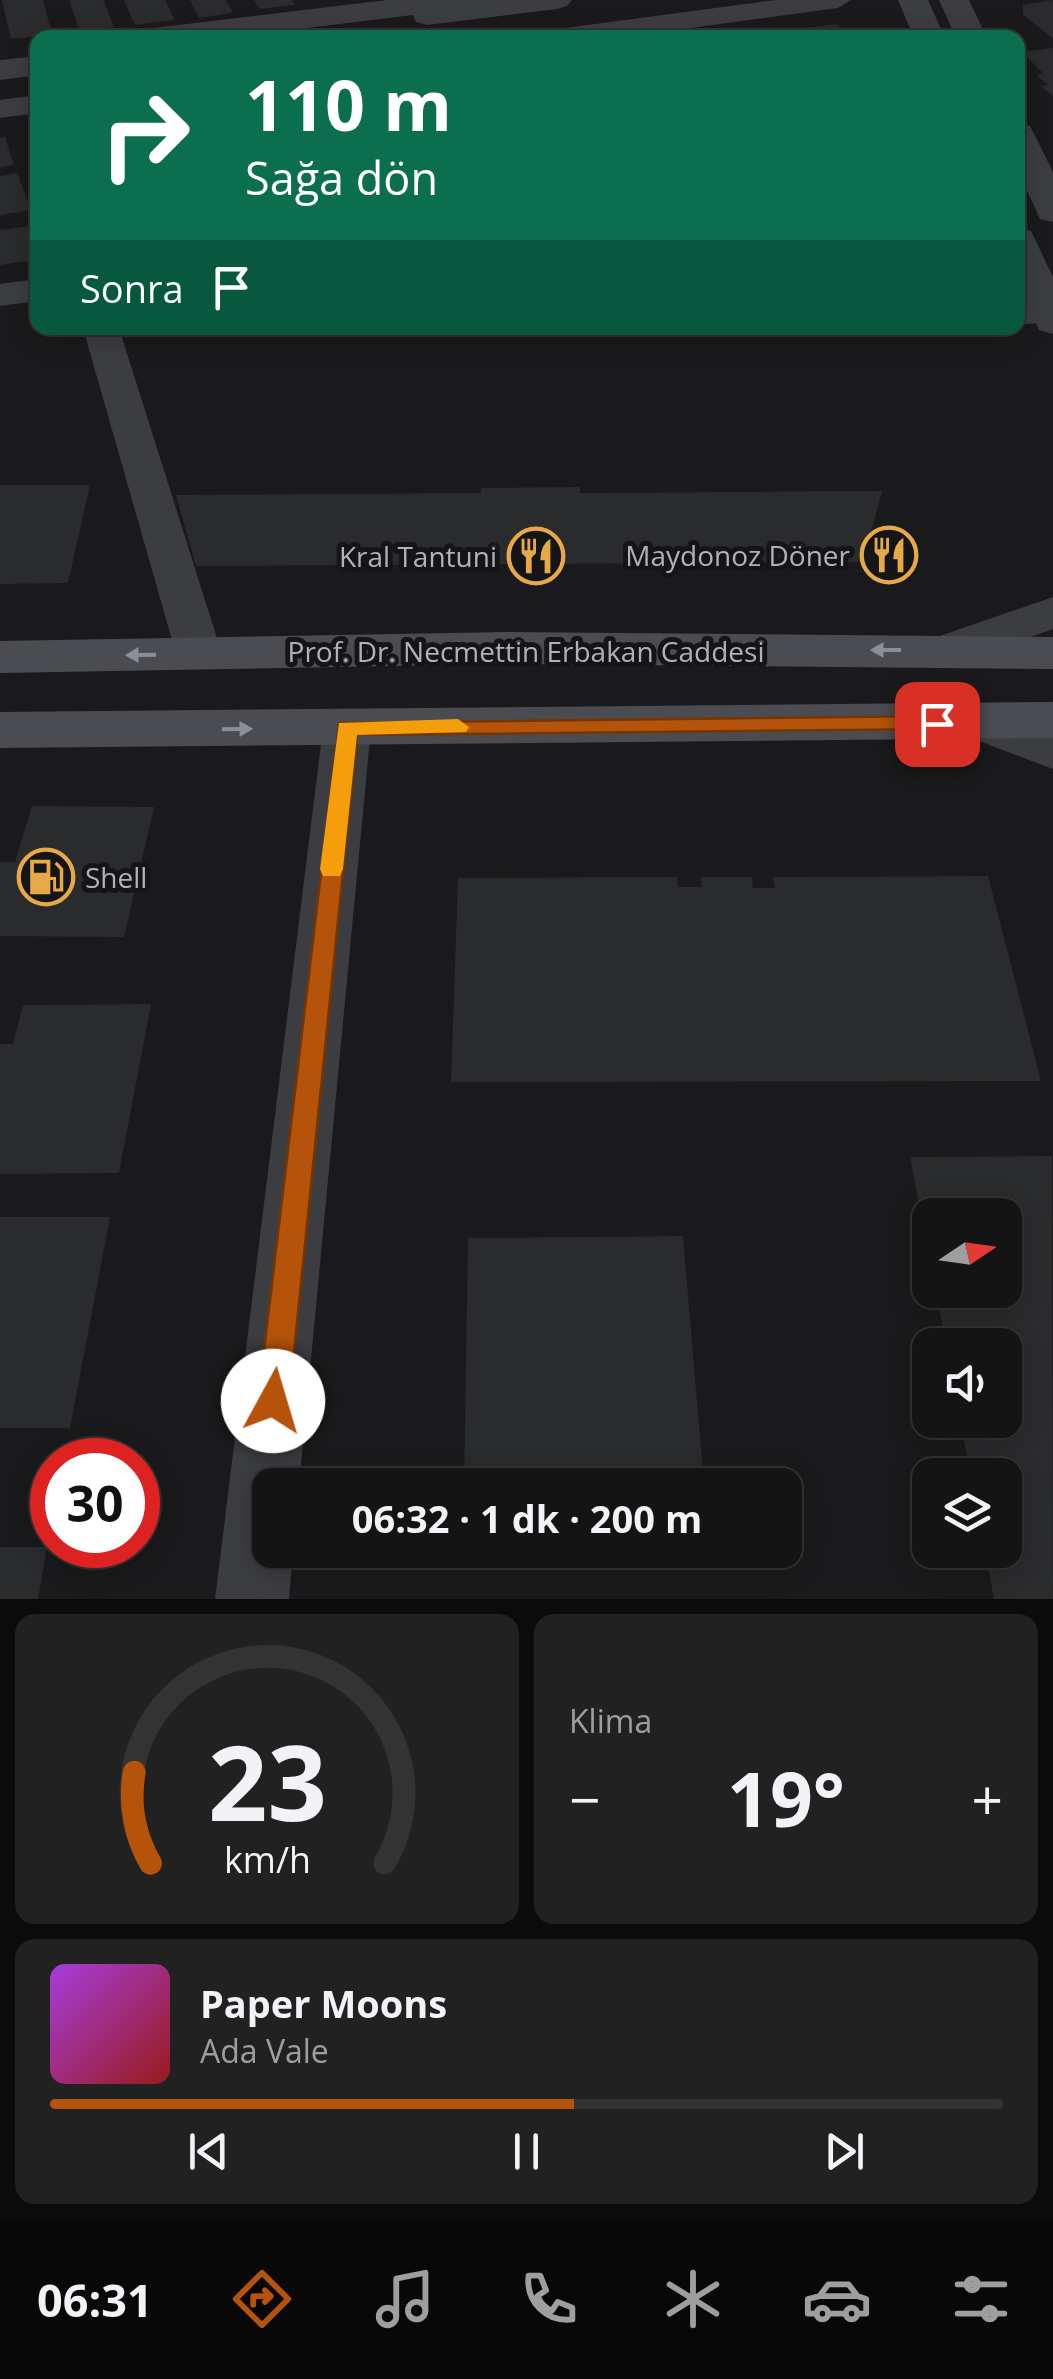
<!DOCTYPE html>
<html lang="tr">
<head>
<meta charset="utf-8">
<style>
  body { margin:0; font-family:"Open Sans",sans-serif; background:#212122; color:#f1f3f6; height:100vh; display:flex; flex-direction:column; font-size:38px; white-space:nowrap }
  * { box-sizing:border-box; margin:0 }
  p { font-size:32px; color:#9d9ea0 }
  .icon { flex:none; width:55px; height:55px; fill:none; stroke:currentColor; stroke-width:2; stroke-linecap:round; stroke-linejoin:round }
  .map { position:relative; height:1599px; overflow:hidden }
  .panel { display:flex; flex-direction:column; gap:15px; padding:15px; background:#0b0b0c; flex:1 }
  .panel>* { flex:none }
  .hud { position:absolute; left:30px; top:30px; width:995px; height:305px; border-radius:20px; box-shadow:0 5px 25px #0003,0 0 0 2px #333334; background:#0b6e4f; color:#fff; overflow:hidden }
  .needle { width:65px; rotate:77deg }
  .buttons { position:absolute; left:912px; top:1198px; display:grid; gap:20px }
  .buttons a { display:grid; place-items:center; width:110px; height:110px; border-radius:20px; background:#141415; box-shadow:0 5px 25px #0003,0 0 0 2px #333334; font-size:50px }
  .speed { position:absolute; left:30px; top:1438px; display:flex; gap:20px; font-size:50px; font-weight:700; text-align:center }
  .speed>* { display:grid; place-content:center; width:130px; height:130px; border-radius:50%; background:#141415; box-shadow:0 5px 25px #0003,0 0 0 2px #333334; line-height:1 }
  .speed .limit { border:15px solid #d22; background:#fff; color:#111 }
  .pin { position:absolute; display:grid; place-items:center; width:85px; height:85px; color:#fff; margin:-42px; border-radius:20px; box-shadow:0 5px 15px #0006 }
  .me { position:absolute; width:110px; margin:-55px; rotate:6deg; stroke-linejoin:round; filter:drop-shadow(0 0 8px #0008) }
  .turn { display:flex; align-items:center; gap:35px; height:210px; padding:0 50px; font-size:45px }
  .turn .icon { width:130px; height:130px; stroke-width:2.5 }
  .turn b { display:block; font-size:70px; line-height:85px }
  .then { display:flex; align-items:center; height:95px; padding:0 50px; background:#0003; gap:20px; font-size:38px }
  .big { font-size:75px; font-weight:700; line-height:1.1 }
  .panel .widget { flex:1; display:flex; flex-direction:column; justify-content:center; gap:15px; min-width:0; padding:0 35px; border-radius:20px; background:#212122 }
  .panel .dial { align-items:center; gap:0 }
  .dial svg { height:260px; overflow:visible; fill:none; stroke:#333334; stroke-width:7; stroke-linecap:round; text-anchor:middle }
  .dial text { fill:#f1f3f6; stroke:none }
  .song { display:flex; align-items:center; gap:30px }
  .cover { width:120px; height:120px; border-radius:15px; background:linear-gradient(135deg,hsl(280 70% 55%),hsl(0 70% 35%)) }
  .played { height:10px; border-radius:5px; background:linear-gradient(90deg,#b45309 55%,#333334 55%) }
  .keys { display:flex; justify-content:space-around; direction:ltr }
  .heat { display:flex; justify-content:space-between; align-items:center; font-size:55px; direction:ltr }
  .panel .tiles { flex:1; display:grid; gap:15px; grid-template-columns:1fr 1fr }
  .widget:last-child { grid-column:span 2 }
  .trip { position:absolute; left:252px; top:1468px; width:550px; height:100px; border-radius:20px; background:#141415; box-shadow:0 5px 25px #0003,0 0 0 2px #333334; font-weight:700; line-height:100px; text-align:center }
  .tab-bar { display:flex; height:160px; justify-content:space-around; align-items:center; background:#080808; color:#9d9ea0 }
  .tab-bar .icon { width:70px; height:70px }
  .tab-bar .on { color:#b45309 }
  .tab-bar b { font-size:45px; color:#f1f3f6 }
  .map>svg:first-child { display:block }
  .building { fill:#2a2b2d }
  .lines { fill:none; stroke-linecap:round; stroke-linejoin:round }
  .minor { fill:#3c3d41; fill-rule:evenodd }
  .tertiary { fill:#3c3d41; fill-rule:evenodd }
  .secondary { fill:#4a4c51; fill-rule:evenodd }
  .oneway { fill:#8b8e96 }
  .route { fill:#b45309; stroke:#753606; stroke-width:2.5 }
  .slow { fill:#f59e0b }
  .labels { text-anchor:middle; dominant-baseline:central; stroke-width:10; stroke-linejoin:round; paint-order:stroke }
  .poi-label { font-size:28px; fill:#aeb2bb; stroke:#151517; text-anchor:end }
  .street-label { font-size:28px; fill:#aeb2bb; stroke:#151517 }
</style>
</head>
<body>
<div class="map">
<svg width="1053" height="1599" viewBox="0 0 1053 1599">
  <rect width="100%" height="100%" fill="#1a1a1c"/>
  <!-- building -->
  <path class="building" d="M2,0H43L52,35L11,39Z
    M69,0H103L114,27L80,31Z
    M124,0H165L175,20L135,25Z
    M190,0H226L233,13L199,18Z
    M254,0H292L295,5L259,9Z
    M1053,0V39L1023,14V5Z
    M836,24L851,38H753V35Z
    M1053,48V96L1040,86L1048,85L1036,75L1044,74L1022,52Z
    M5,137L14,165L0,167V138Z
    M17,173L31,210L0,215V176Z
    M30,226L38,259L0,265V230Z
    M0,485H90L68,583L0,584Z
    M580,487V493L882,491L863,562L196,566L176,495L481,493V488Z
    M32,806L154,807L124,937L0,936V862H15Z
    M988,876L1041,1081L451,1082L458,878L677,877L678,887H702L701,877H752L753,888H775L773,877Z
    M151,1004L119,1173L0,1174V1044H13L23,1005Z
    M1052,1156L1053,1599H994L985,1550H1005V1475H971L960,1420H1005V1345H946L936,1290H1005V1215H930L928,1250L910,1157Z
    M0,1217H110L70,1428H0Z
    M683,1236L704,1485H464L468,1238Z
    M0,1547H47L38,1599H0Z
    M463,1550H625V1553L463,1555Z"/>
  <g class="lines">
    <!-- minor -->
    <path class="minor" d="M776,0H851L838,8L617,38H536L550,30Z
      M38,95V113L0,118V100Z
      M38,279V301L0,306V284Z
      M1018,302L1053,303V323L1018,324Z
      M83,328H119L222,654L215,664L199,669L183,664L176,654Z
      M977,707L1053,734V769L960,734L953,723L960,712Z
      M347,712L364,717L371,728L299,1485H270V1550H293L289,1599H215L323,728L330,717Z"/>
    <!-- tertiary -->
    <path class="tertiary" d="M387,0H572L567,6L557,9L427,25L416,22L413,15L225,38H130L134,31L145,29Z
      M898,0H928L945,38H914Z
      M939,0H969L987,38H956Z
      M38,56V75L0,80V60Z
      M1018,123L1030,126L1053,172V222L1040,219L1018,171Z
      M1018,228L1031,231L1053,277V334L1039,330L1018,284Z
      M1053,597V629L946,667L928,662L921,651L928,640Z"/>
    <!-- secondary -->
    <path class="secondary" d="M507,632L1053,637V669L507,664L0,673V641Z
      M1053,702V738L0,748V712Z"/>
  </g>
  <!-- one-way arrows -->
  <defs><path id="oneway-solid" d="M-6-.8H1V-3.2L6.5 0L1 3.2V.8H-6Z" transform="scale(2.5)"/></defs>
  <g class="oneway">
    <use href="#oneway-solid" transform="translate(886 650) rotate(-180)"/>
    <use href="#oneway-solid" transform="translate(141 655) rotate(179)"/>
    <use href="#oneway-solid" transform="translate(237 729) rotate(-1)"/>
  </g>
  <!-- route -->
  <path class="route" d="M937,716L945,718L948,724L945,729L357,735L289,1401L284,1411L273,1416L262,1411L258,1401L339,723Z"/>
  <!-- slow -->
  <path class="slow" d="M458,719L469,727L466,732L357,735L343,869L340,876H323L320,869L339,723Z"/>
  <!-- icons -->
  <defs>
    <g id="restaurant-ring" transform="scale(2.875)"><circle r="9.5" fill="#151517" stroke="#e5a949" stroke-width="1.5"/><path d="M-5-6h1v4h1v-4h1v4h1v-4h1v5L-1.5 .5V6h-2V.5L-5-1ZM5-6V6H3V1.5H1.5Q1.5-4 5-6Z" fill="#e5a949"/></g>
    <g id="fuel-ring" transform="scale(2.875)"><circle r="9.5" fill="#151517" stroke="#e5a949" stroke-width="1.5"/><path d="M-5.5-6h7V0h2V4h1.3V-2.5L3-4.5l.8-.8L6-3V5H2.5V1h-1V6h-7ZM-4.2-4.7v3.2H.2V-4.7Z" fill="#e5a949"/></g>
  </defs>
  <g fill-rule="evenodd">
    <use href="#restaurant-ring" x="889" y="555"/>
    <use href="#restaurant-ring" x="536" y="556"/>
    <use href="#fuel-ring" x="46" y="877"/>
  </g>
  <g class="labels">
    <!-- poi labels -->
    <g class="poi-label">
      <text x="850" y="555">Maydonoz Döner</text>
      <text x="497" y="556">Kral Tantuni</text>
      <text x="85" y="877" text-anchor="start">Shell</text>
    </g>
    <!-- street labels -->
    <g class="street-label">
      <text x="526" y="651">Prof. Dr. Necmettin Erbakan Caddesi</text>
    </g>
  </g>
</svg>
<div class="buttons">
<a><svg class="needle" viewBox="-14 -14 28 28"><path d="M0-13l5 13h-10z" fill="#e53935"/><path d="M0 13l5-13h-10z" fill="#9d9ea0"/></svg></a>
<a><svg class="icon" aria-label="sound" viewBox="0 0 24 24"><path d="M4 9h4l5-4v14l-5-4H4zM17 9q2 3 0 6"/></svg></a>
<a><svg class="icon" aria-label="layers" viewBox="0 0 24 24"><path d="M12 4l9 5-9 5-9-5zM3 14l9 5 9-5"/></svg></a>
</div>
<div class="speed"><div class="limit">30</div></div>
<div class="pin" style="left:937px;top:724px;background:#d93025"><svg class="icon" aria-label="arrive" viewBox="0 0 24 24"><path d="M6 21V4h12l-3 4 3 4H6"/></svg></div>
<svg class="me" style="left:273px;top:1401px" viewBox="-20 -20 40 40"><circle r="19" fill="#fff"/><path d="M0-13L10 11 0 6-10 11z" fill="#b45309"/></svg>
<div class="trip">06:32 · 1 dk · 200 m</div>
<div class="hud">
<div class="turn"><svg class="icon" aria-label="right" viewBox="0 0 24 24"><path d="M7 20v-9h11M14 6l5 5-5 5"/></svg><div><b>110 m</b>Sağa dön</div></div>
<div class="then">Sonra<svg class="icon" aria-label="arrive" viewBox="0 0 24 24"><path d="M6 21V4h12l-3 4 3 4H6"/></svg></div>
</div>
</div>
<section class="panel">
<div class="tiles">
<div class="widget dial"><svg viewBox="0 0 100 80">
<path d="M14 69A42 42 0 1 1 86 69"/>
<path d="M14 69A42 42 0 0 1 9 41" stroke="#b45309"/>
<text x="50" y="56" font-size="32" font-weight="700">23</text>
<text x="50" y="72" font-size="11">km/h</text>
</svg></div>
<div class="widget"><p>Klima</p>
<div class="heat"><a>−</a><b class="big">19°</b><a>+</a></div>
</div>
<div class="widget">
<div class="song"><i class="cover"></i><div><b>Paper Moons</b><p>Ada Vale</p></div></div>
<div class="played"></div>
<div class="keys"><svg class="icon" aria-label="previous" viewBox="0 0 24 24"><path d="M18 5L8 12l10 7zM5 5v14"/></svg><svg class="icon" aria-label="pause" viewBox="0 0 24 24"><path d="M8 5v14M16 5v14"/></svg><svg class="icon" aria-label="next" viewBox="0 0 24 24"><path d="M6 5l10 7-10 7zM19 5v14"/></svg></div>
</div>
</div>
</section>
<nav class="tab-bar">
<b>06:31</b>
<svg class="icon on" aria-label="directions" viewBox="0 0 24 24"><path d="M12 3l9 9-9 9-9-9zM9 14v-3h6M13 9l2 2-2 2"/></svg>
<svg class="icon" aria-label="music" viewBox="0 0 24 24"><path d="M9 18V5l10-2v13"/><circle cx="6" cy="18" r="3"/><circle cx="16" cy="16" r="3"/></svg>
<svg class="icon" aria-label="phone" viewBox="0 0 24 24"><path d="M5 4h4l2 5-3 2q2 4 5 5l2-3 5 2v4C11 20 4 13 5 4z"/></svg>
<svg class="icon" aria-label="climate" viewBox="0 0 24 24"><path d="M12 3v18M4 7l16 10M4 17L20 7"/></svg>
<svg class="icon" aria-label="car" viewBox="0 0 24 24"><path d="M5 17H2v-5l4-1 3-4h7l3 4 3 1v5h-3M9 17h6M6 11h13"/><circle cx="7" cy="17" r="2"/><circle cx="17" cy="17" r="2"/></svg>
<svg class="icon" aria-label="filters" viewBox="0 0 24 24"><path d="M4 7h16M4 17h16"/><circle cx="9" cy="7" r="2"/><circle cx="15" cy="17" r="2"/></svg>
</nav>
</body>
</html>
